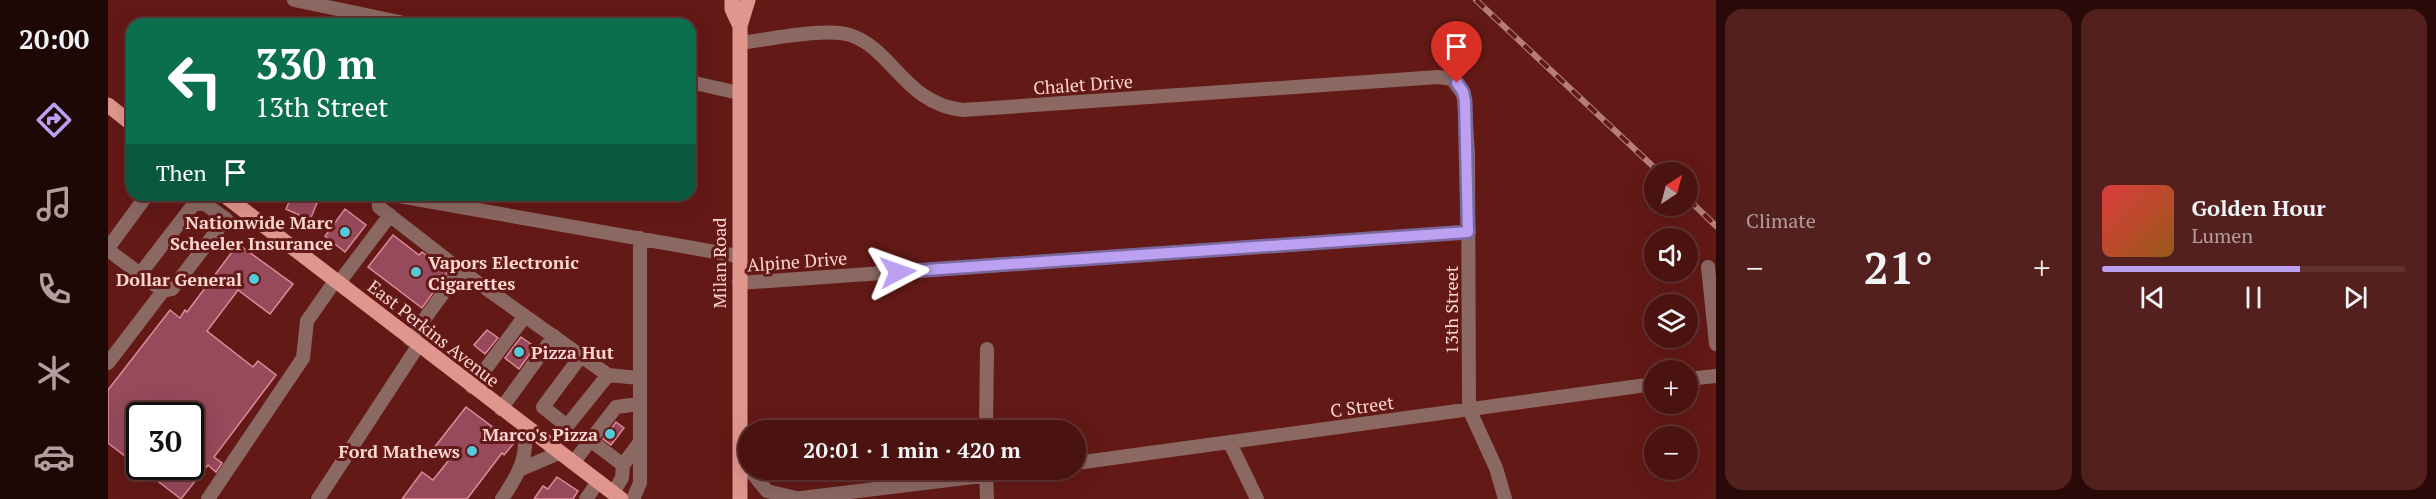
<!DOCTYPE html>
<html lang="en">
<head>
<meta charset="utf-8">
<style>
  body { margin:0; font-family:"PT Serif",serif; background:#54201e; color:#f1f3f6; height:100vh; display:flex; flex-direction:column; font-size:22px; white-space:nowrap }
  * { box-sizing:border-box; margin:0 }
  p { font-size:20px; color:#b29e9f }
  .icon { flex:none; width:33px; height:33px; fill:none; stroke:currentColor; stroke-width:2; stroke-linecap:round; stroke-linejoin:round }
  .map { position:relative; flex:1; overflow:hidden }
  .panel { display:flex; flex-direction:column; gap:9px; padding:9px; background:#290a09; width:720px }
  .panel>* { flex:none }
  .top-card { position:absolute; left:18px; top:18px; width:570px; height:183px; border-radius:18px; box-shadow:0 6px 24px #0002,0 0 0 2px #613230; background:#0b6e4f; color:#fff; overflow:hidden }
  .needle { width:39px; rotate:36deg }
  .tools { position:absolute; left:1536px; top:162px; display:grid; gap:12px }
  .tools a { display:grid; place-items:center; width:54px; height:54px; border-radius:50%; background:#4a1310; box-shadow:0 6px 24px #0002,0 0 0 2px #613230; font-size:30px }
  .speed { position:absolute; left:18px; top:402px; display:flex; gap:12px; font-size:30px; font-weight:700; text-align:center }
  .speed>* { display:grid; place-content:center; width:78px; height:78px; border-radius:50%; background:#4a1310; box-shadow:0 6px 24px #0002,0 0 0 2px #613230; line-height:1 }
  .speed .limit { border:3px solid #111; border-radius:9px; background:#fff; color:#111 }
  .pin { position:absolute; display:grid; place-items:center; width:51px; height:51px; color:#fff; margin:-62px -26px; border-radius:50% 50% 50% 0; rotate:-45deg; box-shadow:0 0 6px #0007 }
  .pin .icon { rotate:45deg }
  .me { position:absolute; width:66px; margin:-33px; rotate:86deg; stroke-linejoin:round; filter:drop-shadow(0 0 4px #0008) }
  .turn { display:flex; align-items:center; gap:21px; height:126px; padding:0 30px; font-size:27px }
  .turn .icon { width:78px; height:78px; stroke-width:2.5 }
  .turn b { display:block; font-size:42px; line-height:51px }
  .then { display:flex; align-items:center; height:57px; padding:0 30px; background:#0003; gap:12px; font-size:22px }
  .big { font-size:45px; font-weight:600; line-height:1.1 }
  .panel .tile { flex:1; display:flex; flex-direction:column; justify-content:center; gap:9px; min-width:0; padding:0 21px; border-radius:18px; background:#54201e }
  .song { display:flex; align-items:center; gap:18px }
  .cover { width:72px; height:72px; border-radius:9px; background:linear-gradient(135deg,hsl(0 70% 55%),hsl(30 70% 35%)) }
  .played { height:6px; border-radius:3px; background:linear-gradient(90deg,#bca0f2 65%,#613230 65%) }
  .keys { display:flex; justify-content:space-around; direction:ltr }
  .heat { display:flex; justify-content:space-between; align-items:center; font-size:33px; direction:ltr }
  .panel .tiles { flex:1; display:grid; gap:9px; grid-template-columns:repeat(2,1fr) }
  .trip { position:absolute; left:630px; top:420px; width:348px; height:60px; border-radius:30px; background:#4a1310; box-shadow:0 6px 24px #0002,0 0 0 2px #613230; font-weight:600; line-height:60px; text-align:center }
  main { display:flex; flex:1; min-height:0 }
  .tabs { display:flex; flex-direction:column; width:108px; justify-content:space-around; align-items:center; background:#1e0806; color:#b29e9f }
  .tabs .icon { width:42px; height:42px }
  .tabs .current { color:#bca0f2 }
  .tabs b { font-size:27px; color:#f1f3f6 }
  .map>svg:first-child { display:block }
  .building { fill:#964a5c; stroke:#e08a9b; stroke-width:1.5; fill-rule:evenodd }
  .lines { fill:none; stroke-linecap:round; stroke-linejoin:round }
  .minor { stroke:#8c6863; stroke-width:14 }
  .major { stroke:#e0968d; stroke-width:15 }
  .rail-casing { stroke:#b57e7a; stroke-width:6 }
  .rail { stroke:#631916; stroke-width:4; stroke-dasharray:11; stroke-linecap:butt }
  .route-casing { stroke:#7a689d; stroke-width:15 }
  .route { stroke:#bca0f2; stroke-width:10 }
  .poi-dot { fill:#53cbda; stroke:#631916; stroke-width:2 }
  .labels { text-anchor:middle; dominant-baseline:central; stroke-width:6; stroke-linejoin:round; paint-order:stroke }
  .street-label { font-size:18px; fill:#fcd6d1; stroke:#631916 }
  .poi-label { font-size:18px; font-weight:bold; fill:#fcd6d1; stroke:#631916; text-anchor:end }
</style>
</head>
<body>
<main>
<nav class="tabs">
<b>20:00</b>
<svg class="icon current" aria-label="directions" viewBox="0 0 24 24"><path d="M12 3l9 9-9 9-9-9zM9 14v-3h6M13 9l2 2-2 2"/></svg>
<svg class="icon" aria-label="music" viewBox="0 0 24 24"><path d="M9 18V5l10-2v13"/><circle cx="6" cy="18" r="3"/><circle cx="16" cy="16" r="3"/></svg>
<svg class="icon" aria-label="phone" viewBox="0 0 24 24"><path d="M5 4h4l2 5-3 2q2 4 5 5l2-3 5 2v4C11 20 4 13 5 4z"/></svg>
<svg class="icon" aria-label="climate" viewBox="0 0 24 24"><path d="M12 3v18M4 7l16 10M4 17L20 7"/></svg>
<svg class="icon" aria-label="car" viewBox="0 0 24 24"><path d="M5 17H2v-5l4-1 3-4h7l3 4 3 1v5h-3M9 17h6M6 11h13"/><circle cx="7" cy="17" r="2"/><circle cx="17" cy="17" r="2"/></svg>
</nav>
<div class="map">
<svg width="1608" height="499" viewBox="0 0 1608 499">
  <rect width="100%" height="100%" fill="#631916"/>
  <!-- building -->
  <path class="building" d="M184,195L209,203L202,220L178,209Z
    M237,209L258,225L237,252L217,236Z
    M285,235L311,255L314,252L340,272L314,308L260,267Z
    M130,244L185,284L162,314L130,290L99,331L145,367L150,361L168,375L106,457L114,463L108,472L100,465L73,499L0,443V390L62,310L72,318L77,310L79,312ZM32,416H82V466H32Z
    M379,330L390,338L377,354L366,345Z
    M413,337L427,347L411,369L397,358Z
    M358,407L406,443L396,455L394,453L359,499H294L314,472L325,480L341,460L326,448Z
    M508,422L516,428L503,445L495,439Z
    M449,477L470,491L465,499H426L435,486L440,489Z"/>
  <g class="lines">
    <!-- minor -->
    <path class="minor" d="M186,0L301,24
      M632,43C658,40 719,27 742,35C785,49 797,104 855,110L1330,77L1344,79L1356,95L1360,153L1361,409L1388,468L1397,499
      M582,82L631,93
      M270,195L271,207L352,270L302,339
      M285,195L630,256
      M0,248L39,195
      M0,250L55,291
      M1600,267L1608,344
      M352,270L500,375L531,378
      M631,283L1361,232
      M230,284L282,215
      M473,356L435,407L459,426L500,375
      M0,363L55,291L64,289L118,219L97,204H86L32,274
      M1580,379L1608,376
      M364,387L417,316
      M393,409L446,336
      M878,430L879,349
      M482,440L515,465
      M1122,443L1149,499
      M465,463L508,407L531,404
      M968,463L1546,384
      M413,469L451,453
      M642,470L659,491L688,498
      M878,470L879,499
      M505,493L514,478L515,465L532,442
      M100,499L195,358L199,321L227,281
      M210,499L310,346
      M394,499C410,475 421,457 416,427
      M478,499L490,482
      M525,499L532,483V238
      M685,499L923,470"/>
    <!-- major -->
    <path class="major" d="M624,0V9L632,26
      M0,105L24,124
      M116,195L513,499
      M632,499V26L640,0"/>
    <!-- rail casing -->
    <g class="rail-casing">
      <path id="rail" d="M1368,0L1551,172
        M1580,199L1608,226"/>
    </g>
    <!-- rail -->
    <use href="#rail" class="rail"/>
  </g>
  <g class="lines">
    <!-- route casing -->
    <g class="route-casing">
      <path id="route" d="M790,272L1360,232L1357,101L1355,92L1349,83"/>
    </g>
    <!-- route -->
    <use href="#route" class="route"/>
  </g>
  <!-- markers -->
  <g class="poi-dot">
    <circle cx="237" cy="232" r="6"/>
    <circle cx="308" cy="272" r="6"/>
    <circle cx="146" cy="279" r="6"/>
    <circle cx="411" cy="352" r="6"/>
    <circle cx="502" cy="434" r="6"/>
    <circle cx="364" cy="451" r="6"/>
  </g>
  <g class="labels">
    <!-- street labels -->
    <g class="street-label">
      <text transform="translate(975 84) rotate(-4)">Chalet Drive</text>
      <text transform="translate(689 261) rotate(-4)">Alpine Drive</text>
      <text transform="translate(611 263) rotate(-90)">Milan Road</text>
      <text transform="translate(1343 310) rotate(-90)">13th Street</text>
      <text transform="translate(326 333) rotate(38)">East Perkins Avenue</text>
      <text transform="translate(1254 406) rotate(-8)">C Street</text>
    </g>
    <!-- poi labels -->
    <g class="poi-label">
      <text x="225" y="222">Nationwide Marc<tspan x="225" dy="21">Scheeler Insurance</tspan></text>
      <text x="320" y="262" text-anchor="start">Vapors Electronic<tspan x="320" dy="21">Cigarettes</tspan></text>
      <text x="134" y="279">Dollar General</text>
      <text x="423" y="352" text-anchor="start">Pizza Hut</text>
      <text x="490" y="434">Marco's Pizza</text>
      <text x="352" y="451">Ford Mathews</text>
    </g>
  </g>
</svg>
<div class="tools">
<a><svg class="needle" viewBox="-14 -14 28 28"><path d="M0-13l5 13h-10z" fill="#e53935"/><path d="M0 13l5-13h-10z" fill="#b29e9f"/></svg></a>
<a><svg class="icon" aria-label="sound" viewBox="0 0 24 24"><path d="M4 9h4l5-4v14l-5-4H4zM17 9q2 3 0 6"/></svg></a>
<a><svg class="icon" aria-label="layers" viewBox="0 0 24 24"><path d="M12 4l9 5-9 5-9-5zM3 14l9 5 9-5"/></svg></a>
<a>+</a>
<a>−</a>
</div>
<div class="speed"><div class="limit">30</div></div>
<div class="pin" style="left:1349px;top:83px;background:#d93025"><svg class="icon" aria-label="arrive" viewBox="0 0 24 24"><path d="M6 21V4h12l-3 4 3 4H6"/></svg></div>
<svg class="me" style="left:790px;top:272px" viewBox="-20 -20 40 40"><path d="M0-17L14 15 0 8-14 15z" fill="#bca0f2" stroke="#fff" stroke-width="4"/></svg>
<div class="trip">20:01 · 1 min · 420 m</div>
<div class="top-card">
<div class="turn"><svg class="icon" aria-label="left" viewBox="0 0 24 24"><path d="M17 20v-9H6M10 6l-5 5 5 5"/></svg><div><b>330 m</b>13th Street</div></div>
<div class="then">Then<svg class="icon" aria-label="arrive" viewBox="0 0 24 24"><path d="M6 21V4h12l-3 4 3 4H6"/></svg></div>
</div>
</div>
<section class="panel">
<div class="tiles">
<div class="tile"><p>Climate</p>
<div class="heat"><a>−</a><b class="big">21°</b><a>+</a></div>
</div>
<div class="tile">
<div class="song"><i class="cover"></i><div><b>Golden Hour</b><p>Lumen</p></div></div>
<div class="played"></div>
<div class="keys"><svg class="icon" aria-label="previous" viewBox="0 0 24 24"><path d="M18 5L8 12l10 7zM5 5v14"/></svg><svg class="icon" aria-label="pause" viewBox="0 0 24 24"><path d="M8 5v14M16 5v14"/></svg><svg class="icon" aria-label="next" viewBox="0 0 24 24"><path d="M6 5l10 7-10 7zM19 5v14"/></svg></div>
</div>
</div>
</section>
</main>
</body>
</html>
